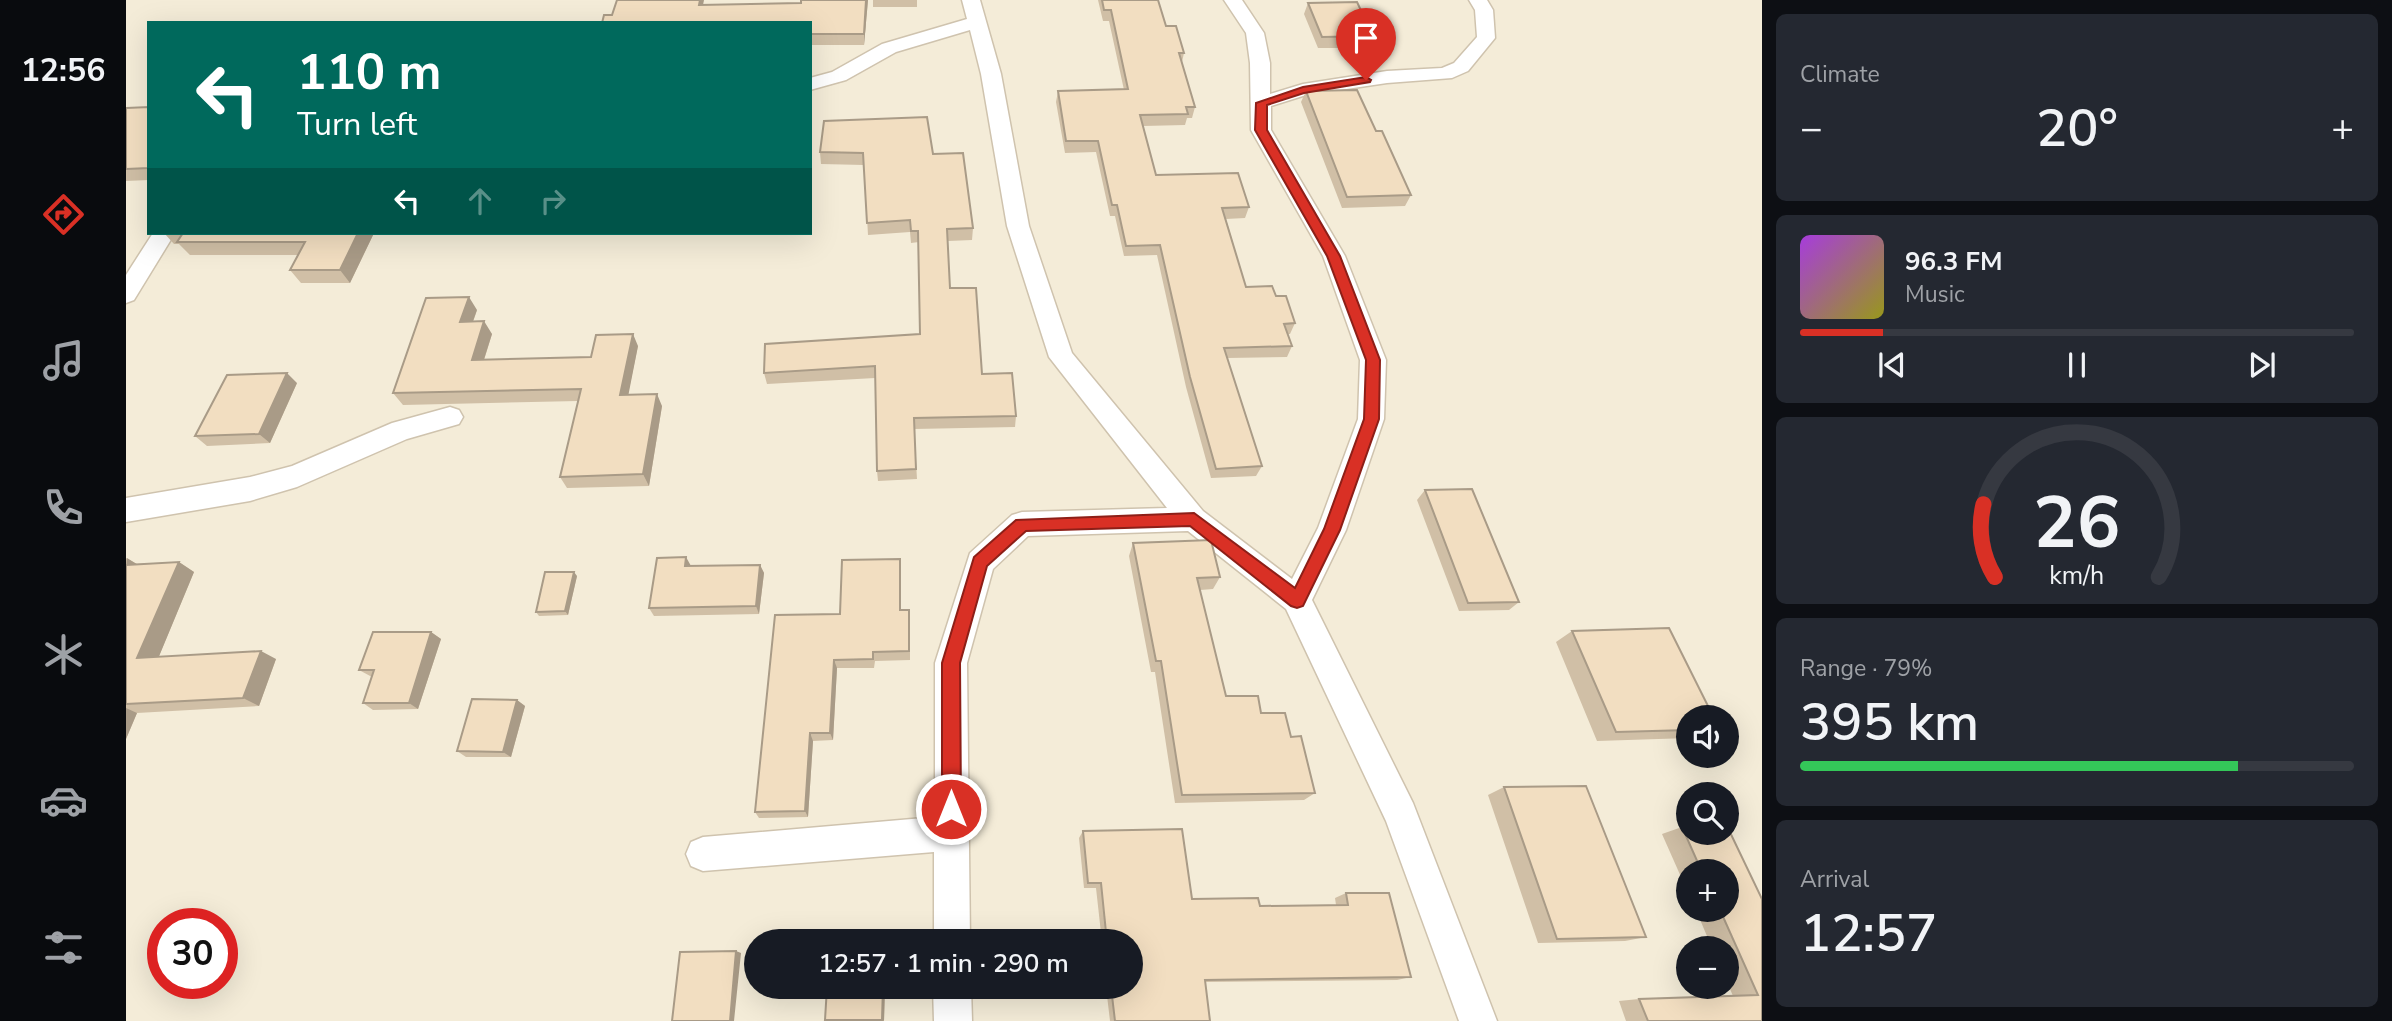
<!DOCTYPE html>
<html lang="en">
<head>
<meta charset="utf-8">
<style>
  body { margin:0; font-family:"Nunito Sans",sans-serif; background:#242831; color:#f1f3f6; height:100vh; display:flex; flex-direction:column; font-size:26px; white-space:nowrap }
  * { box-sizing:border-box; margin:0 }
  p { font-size:23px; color:#9ea1a6 }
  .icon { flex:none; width:38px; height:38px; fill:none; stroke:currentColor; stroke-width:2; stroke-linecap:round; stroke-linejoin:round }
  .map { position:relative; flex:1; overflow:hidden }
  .drawer { display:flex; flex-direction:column; gap:14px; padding:14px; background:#0d0f14; width:630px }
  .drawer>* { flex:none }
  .guide { position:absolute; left:21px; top:21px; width:665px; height:214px; border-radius:0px; box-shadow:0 7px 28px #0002; background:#00695c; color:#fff; overflow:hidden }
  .tools { position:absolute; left:1550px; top:705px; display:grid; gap:14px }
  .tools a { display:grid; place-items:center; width:63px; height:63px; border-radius:50%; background:#171b24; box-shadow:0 7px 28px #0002; font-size:35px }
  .speed { position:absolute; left:21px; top:908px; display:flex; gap:14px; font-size:35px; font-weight:700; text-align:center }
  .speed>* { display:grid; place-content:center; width:91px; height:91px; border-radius:50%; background:#171b24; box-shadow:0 7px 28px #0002; line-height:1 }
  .speed .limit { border:10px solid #d22; background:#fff; color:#111 }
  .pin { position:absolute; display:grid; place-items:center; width:60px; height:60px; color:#fff; margin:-72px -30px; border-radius:50% 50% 50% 0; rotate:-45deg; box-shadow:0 0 7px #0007 }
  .pin .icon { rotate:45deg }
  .me { position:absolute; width:77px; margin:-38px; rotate:0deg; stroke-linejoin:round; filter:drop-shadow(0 0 5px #0008) }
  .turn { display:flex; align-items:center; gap:24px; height:147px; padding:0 35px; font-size:32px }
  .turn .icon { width:91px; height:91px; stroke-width:2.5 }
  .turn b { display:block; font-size:49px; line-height:60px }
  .lanes { display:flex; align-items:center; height:66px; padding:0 35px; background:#0003; justify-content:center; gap:35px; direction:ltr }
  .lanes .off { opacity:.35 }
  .big { font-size:52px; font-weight:600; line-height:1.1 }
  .drawer .card { flex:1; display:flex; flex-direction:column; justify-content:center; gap:10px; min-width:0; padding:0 24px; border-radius:10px; background:#242831 }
  .drawer .dial { align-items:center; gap:0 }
  .dial svg { height:182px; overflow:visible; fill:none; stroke:#363941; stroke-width:7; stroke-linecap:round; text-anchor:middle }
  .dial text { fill:#f1f3f6; stroke:none }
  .song { display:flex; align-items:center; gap:21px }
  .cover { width:84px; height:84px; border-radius:10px; background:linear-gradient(135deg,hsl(280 70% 55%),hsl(60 70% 35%)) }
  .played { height:7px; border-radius:4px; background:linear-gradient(90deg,#d93025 15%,#363941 15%) }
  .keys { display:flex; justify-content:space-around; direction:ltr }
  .heat { display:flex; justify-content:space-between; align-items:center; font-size:38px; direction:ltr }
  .charge { height:10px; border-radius:5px; background:linear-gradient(90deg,#34c759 79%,#363941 0) }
  .trip { position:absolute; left:618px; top:929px; width:399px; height:70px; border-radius:35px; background:#171b24; box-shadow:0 7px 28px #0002; font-weight:600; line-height:70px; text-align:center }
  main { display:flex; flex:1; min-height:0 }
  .dock { display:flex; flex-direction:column; width:126px; justify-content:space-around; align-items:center; background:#090b0e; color:#9ea1a6 }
  .dock .icon { width:49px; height:49px }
  .dock .active { color:#d93025 }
  .dock b { font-size:32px; color:#f1f3f6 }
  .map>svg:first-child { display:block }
  .residential { fill:#f4ecd8; fill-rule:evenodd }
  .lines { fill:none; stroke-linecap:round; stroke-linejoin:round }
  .street-casing { stroke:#cfc3ae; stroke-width:3 }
  .street { fill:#fff; fill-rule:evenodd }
  .wall { fill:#d0bfa6 }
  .shaded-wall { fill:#a99b87 }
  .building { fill:#f2dec1; stroke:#a99b87; stroke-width:2 }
  .route { fill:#d93025; stroke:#8d1f18; stroke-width:2 }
</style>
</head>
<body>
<main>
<nav class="dock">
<b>12:56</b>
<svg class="icon active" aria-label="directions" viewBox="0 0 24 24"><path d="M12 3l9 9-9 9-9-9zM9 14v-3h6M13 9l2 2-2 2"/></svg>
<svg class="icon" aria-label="music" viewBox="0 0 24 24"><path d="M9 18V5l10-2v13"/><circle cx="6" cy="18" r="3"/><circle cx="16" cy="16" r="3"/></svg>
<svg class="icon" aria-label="phone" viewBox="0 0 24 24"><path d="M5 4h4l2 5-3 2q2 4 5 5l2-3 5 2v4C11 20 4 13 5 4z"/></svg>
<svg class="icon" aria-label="climate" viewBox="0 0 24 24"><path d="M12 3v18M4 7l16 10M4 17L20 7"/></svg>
<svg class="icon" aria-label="car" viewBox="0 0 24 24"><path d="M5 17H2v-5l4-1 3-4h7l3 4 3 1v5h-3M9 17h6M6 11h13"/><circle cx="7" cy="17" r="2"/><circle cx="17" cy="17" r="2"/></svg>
<svg class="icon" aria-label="filters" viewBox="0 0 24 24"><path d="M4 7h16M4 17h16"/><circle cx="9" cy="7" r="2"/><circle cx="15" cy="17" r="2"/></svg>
</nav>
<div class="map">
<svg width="1636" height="1021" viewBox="0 0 1636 1021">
  <rect width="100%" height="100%" fill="#fdf9ea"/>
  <!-- residential -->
  <path class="residential" d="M0,0H1636V1021H0ZM23,23H684V233H23ZM1563,718H1601V756H1563ZM1563,794H1601V833H1563ZM1563,872H1601V910H1563ZM37,924H96V984H37ZM630,942H1004V987H630ZM1563,948H1601V987H1563Z"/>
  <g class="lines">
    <!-- street casing -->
    <g class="street-casing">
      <path id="street" d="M836,0H854L875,74L903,226L946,353L1077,511L1166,579L1192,528L1232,419L1234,360L1197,256L1125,130L1124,63L1120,33L1098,0H1116L1138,33L1144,63V94L1177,84L1261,71L1316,68L1328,63L1351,37L1349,10L1343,0H1361L1367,10L1369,38L1342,71L1326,78L1261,83L1180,95L1145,106V130L1219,256L1260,360L1258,419L1220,530L1186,600L1287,803L1371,1021H1333L1260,821L1160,609L1062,531L902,536L867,569L841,663L844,942H808V852L577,871L565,866L560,854L565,842L577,837L809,817V663L844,553L886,515L896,512L1041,508L923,357L881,226L855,74L844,30L770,52L720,80L684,90V78L706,72L756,44L841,19Z
        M27,233H49L8,300L0,303V275Z
        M324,407L333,410L337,417L333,424L281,439L171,487L124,501L0,522V498L124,477L166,466L266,423Z
        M807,987H845L846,1021H808Z"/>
    </g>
    <!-- street -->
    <use href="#street" class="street"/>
  </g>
  <!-- wall -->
  <path class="wall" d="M675,0H742L738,45H684V23L486,15L577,5L675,3Z
    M747,0H791V7H747Z
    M972,0H1032L1040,26L1058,53L1056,62L1069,107L1066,118H1061L1059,125L1017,126L1030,175L1123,207L1119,218L1100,219L1120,287L1150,296L1169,323L1164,334H1162L1166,346L1161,357L1101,358L1136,466L1130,476L1085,478L1060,387L1031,255L998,256L989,216H984L970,152L939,153L930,102L932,91L998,90L983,21H977Z
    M1182,3L1247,36L1243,48H1192L1178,14Z
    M1180,91L1285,195L1279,206L1216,208L1175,102Z
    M23,107V180L0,181V108Z
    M694,152L807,154L847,228L846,240L822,241L824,288L856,374L890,416L889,427L788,429L791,479L752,481L751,471L749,378L641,384L638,373L794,334L793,242L785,243L784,232L742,235L738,165L695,164Z
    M38,233H248L224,283H175L164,270L172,255H64L53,244H48Z
    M351,310L347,322L366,334L358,360L465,357L512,346L502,394L536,406L523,486L441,488L434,477L452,401L277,405L267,393Z
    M171,383L144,443L81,446L69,436Z
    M1299,490L1393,602L1383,610L1333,611L1291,500Z
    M1007,543L1094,577L1087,589L1074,590L1100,696L1135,713L1165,737L1189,793L1178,800L1049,803L1029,672H1025L1003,556Z
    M0,558L11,564L53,562L68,572L33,656L150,659L133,706L11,713L0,739Z
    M634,565L638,573L633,614L528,616L523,608L565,566Z
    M775,569V610L784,620V660L749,661L748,668H711L707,740L687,741L682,817L633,818L629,812L714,614Z
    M451,576L442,615L413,616L410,612Z
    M1446,631L1563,718V738L1471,741L1430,642Z
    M305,632L315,639L292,709L247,710L237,703L246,677L233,670Z
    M391,700L399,706L385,757H340L331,751Z
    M1378,787L1520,937L1499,941L1412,943L1362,795Z
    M1556,827L1636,899V1021H1500L1493,1001L1513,999L1607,996L1601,982V948H1586L1570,910H1601V872H1563V895L1536,834Z
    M957,831L1066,899L1134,906L1210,905L1209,898L1220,893L1285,977L1271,980L1079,982L1084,1021H984L980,987H1004V942H976L970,888H958L953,838Z
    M759,987L758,1021H702L699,1020Z"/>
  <!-- shaded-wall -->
  <path class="shaded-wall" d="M574,0H578L575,15L573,5Z
    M740,0H742L738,45V34Z
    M232,233H248L224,283L214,270Z
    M343,297L351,310L342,335L334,322Z
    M358,321L366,334L354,372L346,360Z
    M507,334L512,346L500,407L494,395Z
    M161,373L171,383L144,443L133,434Z
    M531,394L536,406L523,486L517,474Z
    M560,557L565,566H559Z
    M1,558L17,568L0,567Z
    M774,559L775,569V620L774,610Z
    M53,562L68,572L29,666L11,658Z
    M634,565L638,573L633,614L630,606Z
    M448,572L451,576L442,615L439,611Z
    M305,632L315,639L292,709L283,703Z
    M135,651L150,659L133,706L117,698Z
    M708,660L711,668L707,740L704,733Z
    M391,700L399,706L385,757L377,752Z
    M0,708L11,713L0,739Z
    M684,733L687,741L682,817L679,811Z
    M610,951L615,953L608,1021H604Z
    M757,987H759L758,1021L756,1020Z"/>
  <!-- building -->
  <path class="building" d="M491,0H574L573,5L675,3V0H740L738,34H684V23H476L478,15H486Z
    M976,0H1032L1040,26H1050L1058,53H1053L1069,107H1060L1062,114L1014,115L1030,175L1112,173L1123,207L1096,208L1120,287L1146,286L1150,296H1160L1169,323L1158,324L1166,346L1098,348L1136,466L1090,469L1064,377L1034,245L1000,246L991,205H986L972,141H940L932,91L1002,89L985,10H978Z
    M1231,2L1247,36L1196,37L1182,3Z
    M1231,90L1250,131H1256L1285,195L1221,197L1180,91Z
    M23,107V168L0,169V108Z
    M801,117L807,154L837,153L847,228L821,229L824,288H850L856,374L886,373L890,416L788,418L790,469L751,471L749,366L638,373L639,344L794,334L792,231H785L784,220L741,223L737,153L694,152L698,121Z
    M57,233H232L214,270H164L179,242H51Z
    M343,297L334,322L358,321L346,360L465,357L470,335L507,334L494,395L531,394L517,474L434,477L455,389L267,393L300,298Z
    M161,373L133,434L69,436L101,375Z
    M1346,489L1393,602L1342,603L1299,490Z
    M1085,540L1094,577L1071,578L1100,696H1132L1135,713H1159L1165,737L1175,736L1189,793L1056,795L1035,661H1030L1007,543Z
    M560,557L559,566L634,565L630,606L523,608L531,558Z
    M774,559V610H783V651L747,652V659L708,660L704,733H684L679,811L629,812L649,615L714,614L716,560Z
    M53,562L11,658L135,651L117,698L0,704V565Z
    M419,572H448L439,611L410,612Z
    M1543,628L1588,718H1563V730L1490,732L1446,631Z
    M247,632H305L283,703H237L248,670H233Z
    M346,699L391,700L377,752L331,751Z
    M1460,786L1520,937L1431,939L1378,787Z
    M1601,826L1636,899V1021H1522L1513,999L1632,995L1594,910H1601V872H1576L1556,827H1563V833H1601Z
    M1056,829L1066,899L1132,898L1134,906L1222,905L1220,893H1263L1285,977L1079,980L1084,1021H989L985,987H1004V942H981L975,883H962L957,831Z
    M759,934L758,942H703V935Z
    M610,951L604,1021H546L554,952Z
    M701,987H757L756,1020H699Z"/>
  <!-- route -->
  <path class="route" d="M1240,77L1245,80L1244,82L1178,93L1141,105V130L1214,256L1254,360L1253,419L1214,530L1177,606L1171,608L1165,606L1064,526L900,531L861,566L834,663L835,809L832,816L825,819L819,816L816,809V663L848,557L890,520L1068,513L1169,588L1198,529L1238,419L1240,360L1201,256L1129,130L1130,103L1177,87Z"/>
</svg>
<div class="tools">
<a><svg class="icon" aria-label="sound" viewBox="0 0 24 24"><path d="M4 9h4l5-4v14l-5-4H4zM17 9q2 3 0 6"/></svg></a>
<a><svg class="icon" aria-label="search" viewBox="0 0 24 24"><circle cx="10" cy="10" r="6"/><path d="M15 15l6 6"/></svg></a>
<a>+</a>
<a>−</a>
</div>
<div class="speed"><div class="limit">30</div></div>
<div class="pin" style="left:1240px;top:80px;background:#d93025"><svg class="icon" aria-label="arrive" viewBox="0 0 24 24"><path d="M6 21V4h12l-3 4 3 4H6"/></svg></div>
<svg class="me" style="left:825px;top:809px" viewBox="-20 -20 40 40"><circle r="17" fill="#d93025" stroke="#fff" stroke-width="3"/><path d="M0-11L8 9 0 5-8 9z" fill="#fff"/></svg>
<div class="trip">12:57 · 1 min · 290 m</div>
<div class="guide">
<div class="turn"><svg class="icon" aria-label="left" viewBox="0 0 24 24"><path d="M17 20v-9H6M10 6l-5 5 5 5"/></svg><div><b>110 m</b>Turn left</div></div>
<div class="lanes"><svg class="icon" aria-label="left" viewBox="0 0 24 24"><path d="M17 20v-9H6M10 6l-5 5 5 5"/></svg><svg class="icon off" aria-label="ahead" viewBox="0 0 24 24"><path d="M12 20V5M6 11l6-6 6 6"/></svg><svg class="icon off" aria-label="right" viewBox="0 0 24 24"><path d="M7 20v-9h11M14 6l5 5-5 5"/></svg></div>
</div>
</div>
<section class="drawer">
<div class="card"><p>Climate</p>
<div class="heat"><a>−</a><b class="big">20°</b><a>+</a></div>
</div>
<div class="card">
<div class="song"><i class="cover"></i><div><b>96.3 FM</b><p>Music</p></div></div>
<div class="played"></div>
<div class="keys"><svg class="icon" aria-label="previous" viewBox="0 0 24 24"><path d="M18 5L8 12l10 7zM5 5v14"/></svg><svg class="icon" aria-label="pause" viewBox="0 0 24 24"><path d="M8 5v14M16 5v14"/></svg><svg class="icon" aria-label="next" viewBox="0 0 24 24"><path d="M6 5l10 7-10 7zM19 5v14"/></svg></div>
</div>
<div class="card dial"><svg viewBox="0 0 100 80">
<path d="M14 69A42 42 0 1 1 86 69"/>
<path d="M14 69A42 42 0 0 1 9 37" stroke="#d93025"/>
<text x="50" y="56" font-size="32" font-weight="700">26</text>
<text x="50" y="72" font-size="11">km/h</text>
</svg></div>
<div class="card"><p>Range · 79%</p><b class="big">395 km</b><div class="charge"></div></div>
<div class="card"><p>Arrival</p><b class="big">12:57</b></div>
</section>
</main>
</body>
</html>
